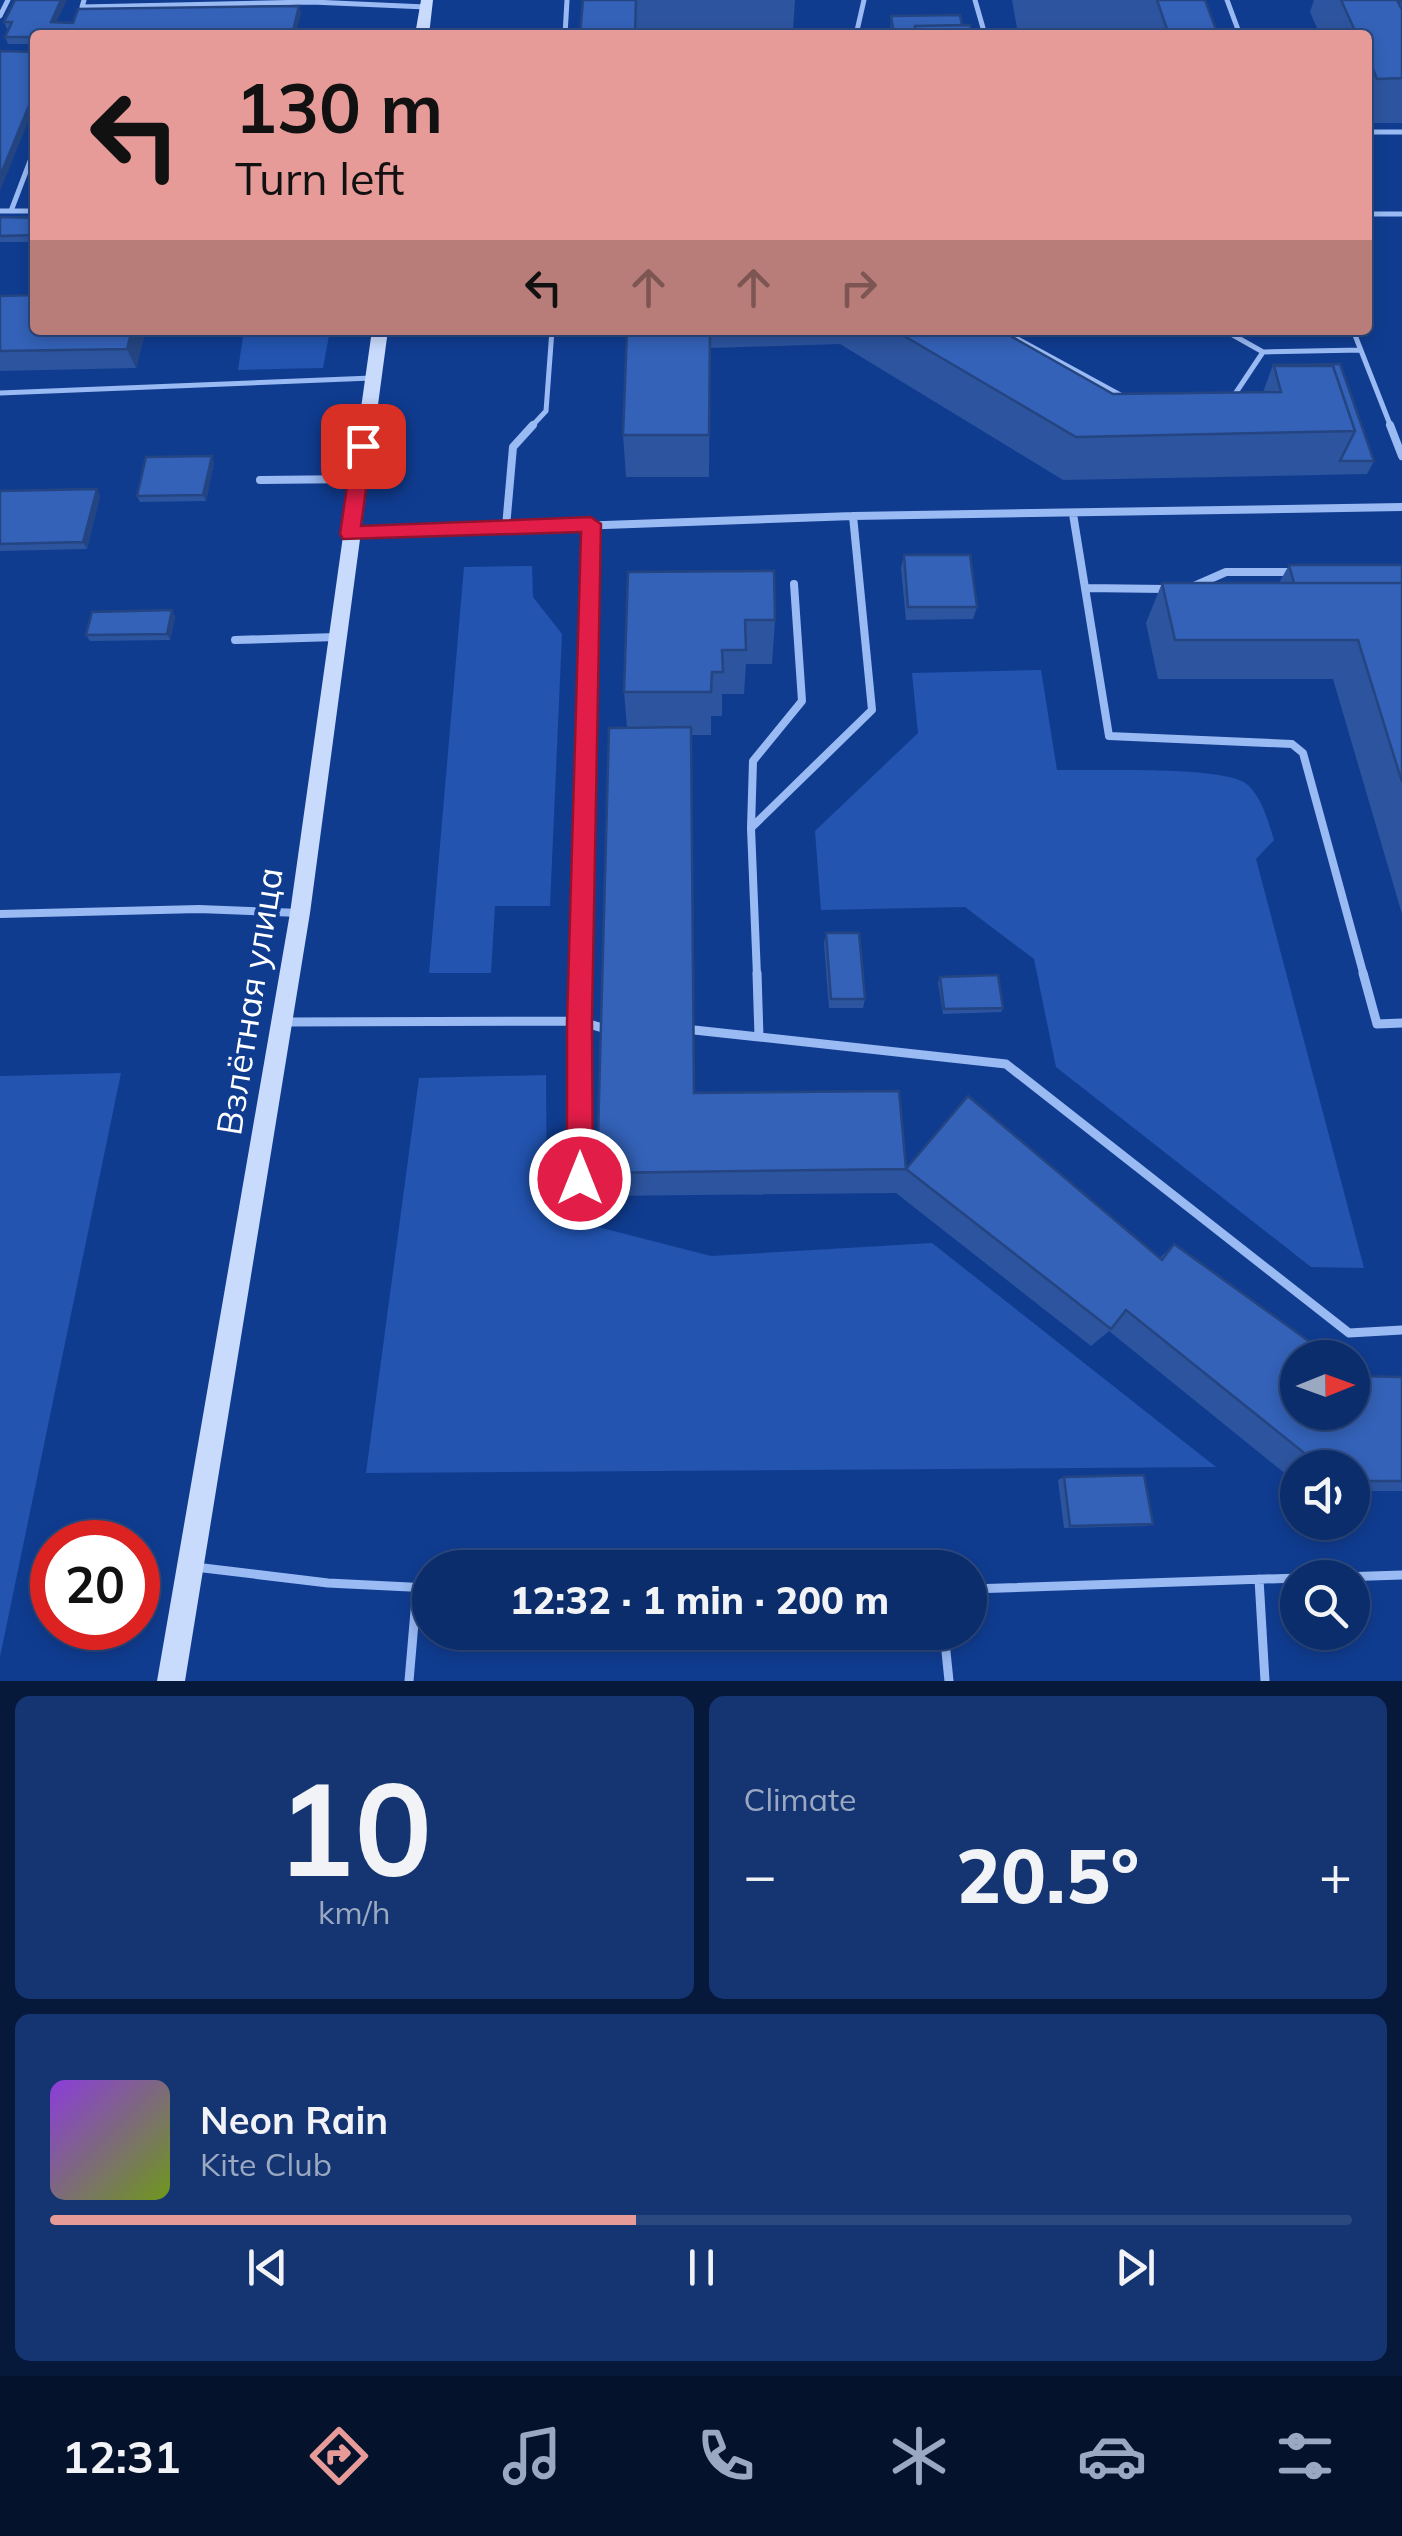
<!DOCTYPE html>
<html lang="en">
<head>
<meta charset="utf-8">
<style>
  body { margin:0; font-family:Mulish,sans-serif; background:#153572; color:#f1f3f6; height:100vh; display:flex; flex-direction:column; font-size:38px; white-space:nowrap }
  * { box-sizing:border-box; margin:0 }
  p { font-size:32px; color:#9aa8c2 }
  .icon { flex:none; width:55px; height:55px; fill:none; stroke:currentColor; stroke-width:2; stroke-linecap:round; stroke-linejoin:round }
  .map { position:relative; height:1681px; overflow:hidden }
  .drawer { display:flex; flex-direction:column; gap:15px; padding:15px; background:#07193b; flex:1 }
  .drawer>* { flex:none }
  .hud { position:absolute; left:30px; top:30px; width:1342px; height:305px; border-radius:10px; box-shadow:0 5px 15px #0003,0 0 0 2px #2c497f; background:#e69b98; color:#111; overflow:hidden }
  .needle { width:65px; rotate:89deg }
  .tools { position:absolute; left:1280px; top:1340px; display:grid; gap:20px }
  .tools a { display:grid; place-items:center; width:90px; height:90px; border-radius:50%; background:#0c2d6c; box-shadow:0 5px 15px #0003,0 0 0 2px #2c497f; font-size:50px }
  .speed { position:absolute; left:30px; top:1520px; display:flex; gap:20px; font-size:50px; font-weight:700; text-align:center }
  .speed>* { display:grid; place-content:center; width:130px; height:130px; border-radius:50%; background:#0c2d6c; box-shadow:0 5px 15px #0003,0 0 0 2px #2c497f; line-height:1 }
  .speed .limit { border:15px solid #d22; background:#fff; color:#111 }
  .pin { position:absolute; display:grid; place-items:center; width:85px; height:85px; color:#fff; margin:-42px; border-radius:20px; box-shadow:0 5px 15px #0006 }
  .me { position:absolute; width:110px; margin:-55px; rotate:0deg; stroke-linejoin:round; filter:drop-shadow(0 0 8px #0008) }
  .turn { display:flex; align-items:center; gap:35px; height:210px; padding:0 40px; font-size:45px }
  .turn .icon { width:130px; height:130px; stroke-width:2.5 }
  .turn b { display:block; font-size:70px; line-height:85px }
  .lanes { display:flex; align-items:center; height:95px; padding:0 40px; background:#0003; justify-content:center; gap:50px; direction:ltr }
  .lanes .off { opacity:.35 }
  .big { font-size:75px; font-weight:800; line-height:1.1 }
  .drawer .tile { flex:1; display:flex; flex-direction:column; justify-content:center; gap:15px; min-width:0; padding:0 35px; border-radius:15px; background:#153572 }
  .drawer .dial { align-items:center; gap:0 }
  .dial b { font-size:130px; line-height:1 }
  .song { display:flex; align-items:center; gap:30px }
  .cover { width:120px; height:120px; border-radius:15px; background:linear-gradient(135deg,hsl(270 70% 55%),hsl(80 70% 35%)) }
  .played { height:10px; border-radius:5px; background:linear-gradient(90deg,#e69b98 45%,#2c497f 45%) }
  .keys { display:flex; justify-content:space-around; direction:ltr }
  .heat { display:flex; justify-content:space-between; align-items:center; font-size:55px; direction:ltr }
  .drawer .tiles { flex:1; display:grid; gap:15px; grid-template-columns:1fr 1fr }
  .tile:last-child { grid-column:span 2 }
  .trip { position:absolute; left:412px; top:1550px; width:575px; height:100px; border-radius:50px; background:#0c2d6c; box-shadow:0 5px 15px #0003,0 0 0 2px #2c497f; font-weight:800; line-height:100px; text-align:center }
  .tabs { display:flex; height:160px; justify-content:space-around; align-items:center; background:#05122b; color:#9aa8c2 }
  .tabs .icon { width:70px; height:70px }
  .tabs .active { color:#e69b98 }
  .tabs b { font-size:45px; color:#f1f3f6 }
  .map>svg:first-child { display:block }
  .green { fill:#2254b0 }
  .lines { fill:none; stroke-linecap:round; stroke-linejoin:round }
  .service-far2 { stroke:#9abaf3; stroke-width:5 }
  .service-far1 { stroke:#9abaf3; stroke-width:8 }
  .service { stroke:#9abaf3; stroke-width:9 }
  .secondary { fill:#c9dbfd; fill-rule:evenodd }
  .wall { fill:#2d549e }
  .shaded-wall { fill:#244581 }
  .building { fill:#3462b8; stroke:#244581; stroke-width:2.5 }
  .route { fill:#e11d48; stroke:#92132f; stroke-width:2.5 }
  .labels { text-anchor:middle; dominant-baseline:central; stroke-width:8; stroke-linejoin:round; paint-order:stroke }
  .street-label { font-size:35px; fill:#fff; stroke:#103c90 }
</style>
</head>
<body>
<div class="map">
<svg width="1402" height="1681" viewBox="0 0 1402 1681">
  <rect width="100%" height="100%" fill="#103c90"/>
  <!-- green -->
  <path class="green" d="M244,330H330L323,368L238,370Z
    M532,566L533,597L562,634L550,906H495L491,973H429L464,567Z
    M1041,670L1057,770C1091,771 1229,765 1248,785C1263,800 1268,821 1274,840L1256,859L1364,1268L1311,1267L1056,1067L1034,959L965,907L821,910L815,831L918,733L912,673Z
    M121,1073L0,1657V1076Z
    M546,1075L547,1214L711,1256L932,1243L1216,1467L366,1473L419,1078Z"/>
  <g class="lines">
    <!-- service-far2 -->
    <path class="service-far2" d="M84,0L82,7L312,2L426,7
      M975,0L985,35
      M1227,0L1240,35
      M0,16L8,0
      M565,35L567,0
      M856,35L864,0
      M1368,132H1402
      M0,211H35
      M11,211L35,148
      M1368,214H1402
      M1001,330L1124,397
      M1224,330L1263,352
      M1353,330L1391,427
      M0,393L372,378
      M1231,400L1263,352L1361,350
      M531,427L546,411L552,330"/>
    <!-- service-far1 -->
    <path class="service-far1" d="M1390,425L1402,456
      M260,480L358,479
      M1073,514L1109,736L1292,744L1303,753L1364,976
      M506,527L513,447L533,425
      M352,534L853,516L1402,507
      M1194,586L1226,572H1293
      M1085,588L1166,589
      M235,640L336,637
      M751,828L753,761L802,701L794,584
      M0,914L199,909L300,913
      M580,976L591,524
      M757,976L751,828L872,710L853,516"/>
    <!-- service -->
    <path class="service" d="M757,973L759,1037L1006,1064L1349,1333L1402,1330
      M1363,973L1377,1024L1402,1023
      M287,1022L579,1021L606,1029
      M694,1030L759,1037
      M580,1179V973
      M195,1567L328,1583L430,1588
      M1310,1578L1402,1575
      M1259,1579L1265,1681
      M970,1589L1298,1578
      M944,1632L949,1681
      M409,1681L417,1588"/>
    <!-- secondary -->
    <path class="secondary" d="M421,0H433L429,35H415Z
      M372,330H388L310,913L185,1681H157L290,913Z"/>
  </g>
  <!-- wall -->
  <path class="wall" d="M583,0H795L793,30H656V35H580Z
    M1012,0H1205L1218,35H1148L1145,28H1017Z
    M1314,0H1402V123H1368V35H1320L1310,12Z
    M301,13L295,35H35V44H8L5,37L9,29H7L4,22H57Z
    M891,16L962,25L972,35H890Z
    M0,217L35,218V242H0Z
    M0,296L146,330L136,368L0,371Z
    M627,330H1000L1113,394L1263,392L1273,365L1340,364L1374,461L1367,474L1063,480L840,344L710,348L709,477H626L623,435Z
    M214,462L206,501L140,502L137,496Z
    M0,491L100,496L87,549L0,551Z
    M904,555L977,607L973,619L906,620L901,568Z
    M1289,565H1402V914L1333,679H1158L1146,623L1162,583H1279Z
    M628,572L775,620L772,664H746L744,694H722V716H711V735H691L694,1093L1160,1258L1174,1244L1357,1376L1402,1377V1491H1352V1468H1298V1484L1109,1331L1091,1346L896,1193L602,1196L597,1173L627,727L624,692Z
    M172,610L175,617L170,640L90,641L86,635Z
    M826,933L865,999L863,1008H829L824,943Z
    M940,977L1003,1008L1001,1012L943,1014L938,982Z
    M1064,1477L1153,1524L1145,1526L1064,1528L1058,1480Z"/>
  <!-- shaded-wall -->
  <path class="shaded-wall" d="M61,0H67L53,29L51,22Z
    M299,6L301,13L295,35H292Z
    M35,91V105L0,191V176Z
    M132,330H146L136,368L127,349Z
    M212,456L214,462L206,501L203,495Z
    M97,489L100,496L87,549L83,542Z
    M172,610L175,617L170,640L167,634Z"/>
  <!-- building -->
  <path class="building" d="M15,0H61L51,22L73,23L78,9L299,6L292,35H35V37H5L12,22H4Z
    M583,0H636L635,35H580Z
    M1157,0H1205L1218,35H1169Z
    M1341,0H1402V2H1398L1402,10V78L1377,79L1368,57V35H1357Z
    M960,15L962,25L915,26L914,35H894L891,16Z
    M970,25L972,35H916L915,26Z
    M0,51L35,52V91L0,176Z
    M0,217L35,218V235L0,236Z
    M35,295V330H132L127,349L0,351V296Z
    M627,330H710L709,435H623Z
    M894,330H1000L1113,394L1281,392L1274,366H1333L1355,431L1076,437Z
    M1340,364L1374,461H1340L1355,431L1333,366H1274V367L1273,365Z
    M212,456L203,495L137,496L146,457Z
    M97,489L83,542L0,544V491Z
    M904,555H970L977,607H908Z
    M1289,565H1402V583H1294Z
    M774,571L775,620H745L746,650H722L723,672H712L711,692H624L628,572Z
    M1162,583H1402V782L1358,640H1175Z
    M172,610L167,634L86,635L92,612Z
    M691,727L694,1093L899,1091L906,1169L597,1173L609,728Z
    M826,933H859L865,999H831Z
    M998,975L1003,1008L944,1009L940,977Z
    M968,1096L1162,1260L1174,1244L1332,1358H1298V1412H1352V1373L1357,1376L1402,1377V1481H1352V1468H1323L1126,1310L1111,1329L906,1169Z
    M1144,1475L1153,1524L1070,1526L1064,1477Z"/>
  <!-- route -->
  <path class="route" d="M363,439L372,446L361,526L591,517L601,524L592,1022L593,1179L589,1188L580,1192L571,1188L567,1179V1022L581,532L343,539L340,534L353,446Z"/>
  <g class="labels">
    <!-- street labels -->
    <g class="street-label">
      <text transform="translate(249 1001) rotate(-81)">Взлётная улица</text>
    </g>
  </g>
</svg>
<div class="tools">
<a><svg class="needle" viewBox="-14 -14 28 28"><path d="M0-13l5 13h-10z" fill="#e53935"/><path d="M0 13l5-13h-10z" fill="#9aa8c2"/></svg></a>
<a><svg class="icon" aria-label="sound" viewBox="0 0 24 24"><path d="M4 9h4l5-4v14l-5-4H4zM17 9q2 3 0 6"/></svg></a>
<a><svg class="icon" aria-label="search" viewBox="0 0 24 24"><circle cx="10" cy="10" r="6"/><path d="M15 15l6 6"/></svg></a>
</div>
<div class="speed"><div class="limit">20</div></div>
<div class="pin" style="left:363px;top:446px;background:#d93025"><svg class="icon" aria-label="arrive" viewBox="0 0 24 24"><path d="M6 21V4h12l-3 4 3 4H6"/></svg></div>
<svg class="me" style="left:580px;top:1179px" viewBox="-20 -20 40 40"><circle r="17" fill="#e11d48" stroke="#fff" stroke-width="3"/><path d="M0-11L8 9 0 5-8 9z" fill="#fff"/></svg>
<div class="trip">12:32 · 1 min · 200 m</div>
<div class="hud">
<div class="turn"><svg class="icon" aria-label="left" viewBox="0 0 24 24"><path d="M17 20v-9H6M10 6l-5 5 5 5"/></svg><div><b>130 m</b>Turn left</div></div>
<div class="lanes"><svg class="icon" aria-label="left" viewBox="0 0 24 24"><path d="M17 20v-9H6M10 6l-5 5 5 5"/></svg><svg class="icon off" aria-label="ahead" viewBox="0 0 24 24"><path d="M12 20V5M6 11l6-6 6 6"/></svg><svg class="icon off" aria-label="ahead" viewBox="0 0 24 24"><path d="M12 20V5M6 11l6-6 6 6"/></svg><svg class="icon off" aria-label="right" viewBox="0 0 24 24"><path d="M7 20v-9h11M14 6l5 5-5 5"/></svg></div>
</div>
</div>
<section class="drawer">
<div class="tiles">
<div class="tile dial"><b>10</b><p>km/h</p></div>
<div class="tile"><p>Climate</p>
<div class="heat"><a>−</a><b class="big">20.5°</b><a>+</a></div>
</div>
<div class="tile">
<div class="song"><i class="cover"></i><div><b>Neon Rain</b><p>Kite Club</p></div></div>
<div class="played"></div>
<div class="keys"><svg class="icon" aria-label="previous" viewBox="0 0 24 24"><path d="M18 5L8 12l10 7zM5 5v14"/></svg><svg class="icon" aria-label="pause" viewBox="0 0 24 24"><path d="M8 5v14M16 5v14"/></svg><svg class="icon" aria-label="next" viewBox="0 0 24 24"><path d="M6 5l10 7-10 7zM19 5v14"/></svg></div>
</div>
</div>
</section>
<nav class="tabs">
<b>12:31</b>
<svg class="icon active" aria-label="directions" viewBox="0 0 24 24"><path d="M12 3l9 9-9 9-9-9zM9 14v-3h6M13 9l2 2-2 2"/></svg>
<svg class="icon" aria-label="music" viewBox="0 0 24 24"><path d="M9 18V5l10-2v13"/><circle cx="6" cy="18" r="3"/><circle cx="16" cy="16" r="3"/></svg>
<svg class="icon" aria-label="phone" viewBox="0 0 24 24"><path d="M5 4h4l2 5-3 2q2 4 5 5l2-3 5 2v4C11 20 4 13 5 4z"/></svg>
<svg class="icon" aria-label="climate" viewBox="0 0 24 24"><path d="M12 3v18M4 7l16 10M4 17L20 7"/></svg>
<svg class="icon" aria-label="car" viewBox="0 0 24 24"><path d="M5 17H2v-5l4-1 3-4h7l3 4 3 1v5h-3M9 17h6M6 11h13"/><circle cx="7" cy="17" r="2"/><circle cx="17" cy="17" r="2"/></svg>
<svg class="icon" aria-label="filters" viewBox="0 0 24 24"><path d="M4 7h16M4 17h16"/><circle cx="9" cy="7" r="2"/><circle cx="15" cy="17" r="2"/></svg>
</nav>
</body>
</html>
